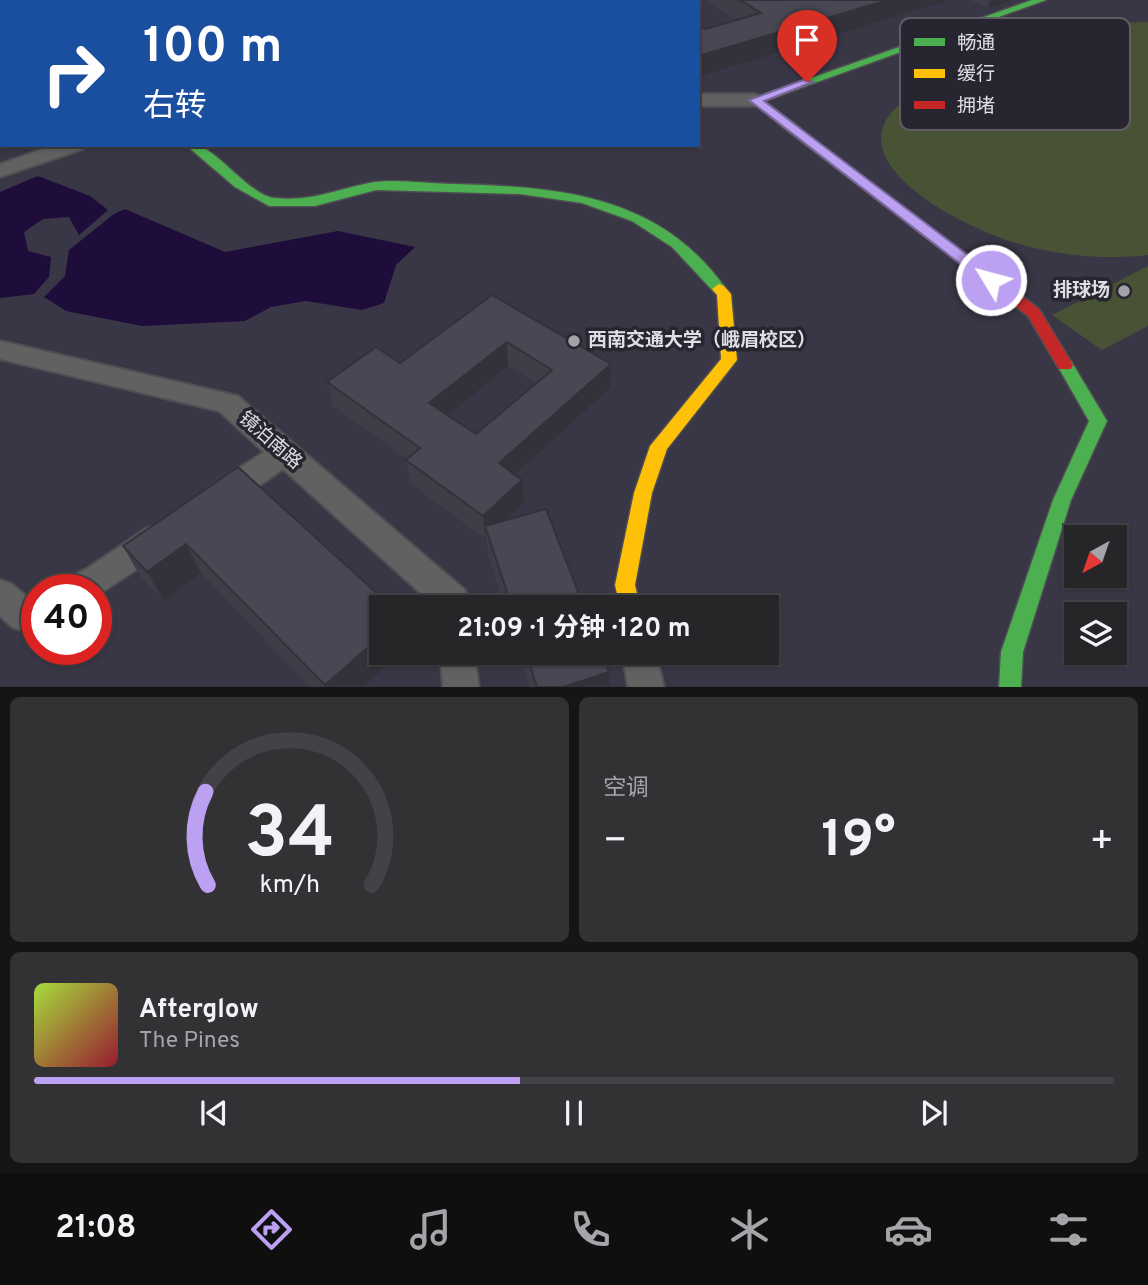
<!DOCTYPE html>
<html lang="zh">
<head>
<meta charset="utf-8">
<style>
  body { margin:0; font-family:Overpass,"Noto Sans SC",sans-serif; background:#323235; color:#f1f3f6; height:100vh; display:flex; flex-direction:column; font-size:26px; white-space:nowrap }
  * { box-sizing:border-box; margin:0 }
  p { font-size:23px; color:#a4a5a8 }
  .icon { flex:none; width:38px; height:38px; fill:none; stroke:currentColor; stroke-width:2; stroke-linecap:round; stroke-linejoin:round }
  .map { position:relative; height:687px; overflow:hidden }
  .drawer { display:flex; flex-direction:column; gap:10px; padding:10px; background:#151517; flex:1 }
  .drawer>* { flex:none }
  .guide { position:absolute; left:0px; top:0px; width:700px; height:147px; box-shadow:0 2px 5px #0004,0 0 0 2px #424346; background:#1a4fa0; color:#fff; overflow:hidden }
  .needle { width:46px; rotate:220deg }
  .fabs { position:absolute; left:1064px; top:525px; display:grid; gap:14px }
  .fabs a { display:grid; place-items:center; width:63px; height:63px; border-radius:0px; background:#262629; box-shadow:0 2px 5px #0004,0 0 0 2px #424346; font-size:35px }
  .speed { position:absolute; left:21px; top:574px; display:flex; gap:14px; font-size:35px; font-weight:700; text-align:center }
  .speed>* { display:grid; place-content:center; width:91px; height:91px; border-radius:50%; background:#262629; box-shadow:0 2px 5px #0004,0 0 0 2px #424346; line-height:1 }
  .speed .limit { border:10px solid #d22; background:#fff; color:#111 }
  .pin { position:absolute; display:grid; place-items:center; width:60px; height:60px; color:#fff; margin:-72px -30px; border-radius:50% 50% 50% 0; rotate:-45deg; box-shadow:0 0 7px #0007 }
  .pin .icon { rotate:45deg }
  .me { position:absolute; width:77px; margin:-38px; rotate:307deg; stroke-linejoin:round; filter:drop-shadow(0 0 5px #0008) }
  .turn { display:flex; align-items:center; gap:24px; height:147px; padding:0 28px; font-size:32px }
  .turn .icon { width:91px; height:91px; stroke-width:2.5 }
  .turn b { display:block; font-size:49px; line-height:60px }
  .big { font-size:52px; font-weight:700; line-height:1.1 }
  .drawer .widget { flex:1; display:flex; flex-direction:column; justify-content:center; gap:10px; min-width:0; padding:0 24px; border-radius:10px; background:#323235 }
  .drawer .dial { align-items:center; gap:0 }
  .dial svg { height:182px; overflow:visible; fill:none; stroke:#424346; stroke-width:7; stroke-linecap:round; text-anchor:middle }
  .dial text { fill:#f1f3f6; stroke:none }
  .song { display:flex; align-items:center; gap:21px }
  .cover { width:84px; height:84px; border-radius:10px; background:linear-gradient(135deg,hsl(80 70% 55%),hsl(350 70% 35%)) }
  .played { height:7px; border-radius:4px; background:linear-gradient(90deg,#bca0f2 45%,#424346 45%) }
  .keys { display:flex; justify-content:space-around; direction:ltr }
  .heat { display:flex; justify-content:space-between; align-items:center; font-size:38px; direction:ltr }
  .drawer .tiles { flex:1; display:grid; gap:10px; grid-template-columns:1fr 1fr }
  .widget:last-child { grid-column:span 2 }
  .trip { position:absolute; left:369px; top:595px; width:410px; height:70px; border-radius:0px; background:#262629; box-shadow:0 2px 5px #0004,0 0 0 2px #424346; font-weight:700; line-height:70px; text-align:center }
  .dock { display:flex; height:112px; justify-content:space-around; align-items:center; background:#0f0f10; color:#a4a5a8 }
  .dock .icon { width:49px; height:49px }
  .dock .current { color:#bca0f2 }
  .dock b { font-size:32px; color:#f1f3f6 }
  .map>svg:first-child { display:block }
  .built { fill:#393646; fill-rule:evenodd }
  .green { fill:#485336 }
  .water { fill:#1e0c3b }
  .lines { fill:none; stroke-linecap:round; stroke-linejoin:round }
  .street-casing { stroke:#4f4e52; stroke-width:4 }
  .fast-casing { stroke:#4f4e52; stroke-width:3 }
  .slow-casing { stroke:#4f4e52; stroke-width:3 }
  .jam-casing { stroke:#4f4e52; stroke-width:3 }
  .street { fill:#606160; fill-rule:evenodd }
  .fast { fill:#4caf50; fill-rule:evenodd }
  .slow { fill:#ffc107; fill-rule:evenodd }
  .jam { fill:#c62828; fill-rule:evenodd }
  .wall { fill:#3f3d47; fill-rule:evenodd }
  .shaded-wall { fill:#33323a }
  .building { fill:#494753; stroke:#33323a; stroke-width:2; fill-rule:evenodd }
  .route { fill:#bca0f2; stroke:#7a689d; stroke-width:2 }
  .poi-dot { fill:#a3a2a8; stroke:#27252f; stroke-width:2.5 }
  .labels { text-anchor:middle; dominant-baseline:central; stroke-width:7; stroke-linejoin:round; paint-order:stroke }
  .poi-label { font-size:19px; font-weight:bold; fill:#e0dee5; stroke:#27252f; text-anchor:end }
  .street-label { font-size:19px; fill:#e0dee5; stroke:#27252f }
  .key { fill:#27252f; stroke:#5e5c66; stroke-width:2 }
  .key-label { font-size:19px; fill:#e0dee5 }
</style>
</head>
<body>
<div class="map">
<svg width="1148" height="687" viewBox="0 0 1148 687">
  <rect width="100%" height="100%" fill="#323237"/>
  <!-- built -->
  <path class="built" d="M0,0H1148V686H0ZM2,2H698V145H2ZM1076,537H1115V576H1076ZM37,590H96V649H37ZM382,607H766V653H382ZM1076,614H1115V653H1076Z"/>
  <!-- green -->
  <path class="green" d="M1148,22V255C1104,260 1059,256 1016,243C964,228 818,156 912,95L1083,30L1113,23Z
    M1148,266V326L1102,350L1052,315Z"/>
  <!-- water -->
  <path class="water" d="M38,176L90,196L108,210L79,235L69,217L43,219L24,232L28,251L51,257L49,277L34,294L0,298V192Z
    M125,209L225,252L338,231L415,247L396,265L384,303L362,310L306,301L271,307L245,321L142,326L66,311L44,297L65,276L69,250L114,214Z"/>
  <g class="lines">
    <!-- street casing -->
    <g class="street-casing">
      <path id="street" d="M202,0H222L201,2Z
        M565,0H587L564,2Z
        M698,94H755L765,100L755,106H698Z
        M55,145H86L83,149L0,177V164Z
        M0,341L238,396L465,590L470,607H436L283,469L230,506L219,509L208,506L204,497L208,488L264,452L219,411L0,359Z
        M158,525L169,528L174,538L169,548L96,596V590H59L64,580L88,568L147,528Z
        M0,580L12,584L27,597L37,594V627L24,631L12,627L0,616Z
        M440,653H474L479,687H443Z
        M622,653H656L664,687H628Z"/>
    </g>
    <!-- fast casing -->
    <g class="fast-casing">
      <path id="fast" d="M1032,0H1046L764,101L800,128V134H792L749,100Z
        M186,145C191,145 197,144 202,147C223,157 252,196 275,198C314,202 339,188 375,182C400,179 429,184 455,184C560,187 660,195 726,289L719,294L714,292L672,247L632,221L582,203L520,194L376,190L315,206H269L235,187Z
        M1065,359L1071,361L1107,421L1071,500L1023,652L1021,687H999L1001,652L1053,500L1089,421L1057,365Z"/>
    </g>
    <!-- slow casing -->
    <g class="slow-casing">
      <path id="slow" d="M719,284L724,286L731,294L737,360L667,449L652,493L635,585L640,607H620L615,585L634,493L650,446L721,359L717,295L712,289Z"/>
    </g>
    <!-- jam casing -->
    <g class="jam-casing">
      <path id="jam" d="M796,127L1039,309L1073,365L1071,369H1059L1028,316L792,134L790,131Z"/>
    </g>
    <!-- street -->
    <use href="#street" class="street"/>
    <!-- fast -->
    <use href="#fast" class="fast"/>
    <!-- slow -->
    <use href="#slow" class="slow"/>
    <!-- jam -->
    <use href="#jam" class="jam"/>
  </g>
  <!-- wall -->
  <path class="wall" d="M586,0H658L661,2H586Z
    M705,0H949L698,77V25L706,29L737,20Z
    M970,0H1013L988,8Z
    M492,295L610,388L515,474L524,503L505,521L584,607H505L488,555L486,538L485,539L410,483L406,460L407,459L333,406L327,382L400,363ZM508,366L536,383L476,434L447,415Z
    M238,467L400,653L363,687H310L201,573L164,601L140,576L123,546Z
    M520,653H602L609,672V687H530Z"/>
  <!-- shaded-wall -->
  <path class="shaded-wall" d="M341,0H384L385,2H334Z
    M888,0H949L698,77V56Z
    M990,0H1013L988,8Z
    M507,342L508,366L433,427L429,403Z
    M611,364L610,388L501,487L499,463Z
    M522,480L524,503L488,536L485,526L486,538L485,539L483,516Z
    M186,544L201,573L164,601L147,572Z
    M382,635V653H400L363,687H325V685Z
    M609,672V687H564Z"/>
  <!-- building -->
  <path class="building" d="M268,0H341L334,2H270Z
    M606,0H658L661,2H608Z
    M740,0H888L698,56V25L706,29L761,13Z
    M492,295L611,364L499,463L522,480L483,516L406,460L420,448L327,382L376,347L400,363ZM507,342L552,370L476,434L429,403Z
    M238,467L392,607H382V635L325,685L186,544L147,572L123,546Z
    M546,509L584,607H512L485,526Z
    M526,653H602L609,672L564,687H537Z"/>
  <!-- route -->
  <path class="route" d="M803,80L813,82L764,101L997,277L999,280L997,284H986L749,100Z"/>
  <!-- markers -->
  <g class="poi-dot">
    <circle cx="1124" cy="291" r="7"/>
    <circle cx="574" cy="341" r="7"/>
  </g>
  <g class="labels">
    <!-- poi labels -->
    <g class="poi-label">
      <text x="1110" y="291">排球场</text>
      <text x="588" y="341" text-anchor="start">西南交通大学（峨眉校区）</text>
    </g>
    <!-- street labels -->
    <g class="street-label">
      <text transform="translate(270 441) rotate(41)">镜泊南路</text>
    </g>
  </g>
  <!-- legend -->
  <rect x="900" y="18" width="230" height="112" rx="10" class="key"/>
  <rect x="914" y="38" width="31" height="8" fill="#4caf50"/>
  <rect x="914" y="69" width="31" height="9" fill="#ffc107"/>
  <rect x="914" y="101" width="31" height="8" fill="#c62828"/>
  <g class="key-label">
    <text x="957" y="49">畅通</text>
    <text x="957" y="80">缓行</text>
    <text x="957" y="112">拥堵</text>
  </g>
</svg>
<div class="fabs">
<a><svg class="needle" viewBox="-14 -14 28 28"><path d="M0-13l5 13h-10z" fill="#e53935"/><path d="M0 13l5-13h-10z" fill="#a4a5a8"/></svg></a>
<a><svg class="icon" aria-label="layers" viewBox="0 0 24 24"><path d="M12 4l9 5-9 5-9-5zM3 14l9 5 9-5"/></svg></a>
</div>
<div class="speed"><div class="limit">40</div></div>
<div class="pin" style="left:807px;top:82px;background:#d93025"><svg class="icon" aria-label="arrive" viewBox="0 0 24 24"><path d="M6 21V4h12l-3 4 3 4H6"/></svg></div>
<svg class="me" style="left:991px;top:280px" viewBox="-20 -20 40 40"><circle r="17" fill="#bca0f2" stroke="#fff" stroke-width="3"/><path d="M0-11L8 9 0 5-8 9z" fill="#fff"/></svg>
<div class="trip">21:09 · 1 分钟 · 120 m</div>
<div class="guide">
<div class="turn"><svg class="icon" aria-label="right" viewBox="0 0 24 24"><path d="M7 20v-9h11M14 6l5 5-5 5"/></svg><div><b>100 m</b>右转</div></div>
</div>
</div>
<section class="drawer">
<div class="tiles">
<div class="widget dial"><svg viewBox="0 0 100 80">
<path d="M14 69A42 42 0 1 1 86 69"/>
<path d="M14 69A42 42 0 0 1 13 28" stroke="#bca0f2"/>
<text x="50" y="56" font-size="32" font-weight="700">34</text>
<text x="50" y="72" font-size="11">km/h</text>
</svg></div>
<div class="widget"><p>空调</p>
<div class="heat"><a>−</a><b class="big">19°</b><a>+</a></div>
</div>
<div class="widget">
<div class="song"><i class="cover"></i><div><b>Afterglow</b><p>The Pines</p></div></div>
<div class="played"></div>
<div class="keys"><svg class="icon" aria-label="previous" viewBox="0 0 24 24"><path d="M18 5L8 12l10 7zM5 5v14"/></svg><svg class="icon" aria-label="pause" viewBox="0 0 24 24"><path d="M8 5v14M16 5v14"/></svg><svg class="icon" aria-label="next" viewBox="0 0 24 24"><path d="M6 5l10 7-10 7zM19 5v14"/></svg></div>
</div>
</div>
</section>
<nav class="dock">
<b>21:08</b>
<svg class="icon current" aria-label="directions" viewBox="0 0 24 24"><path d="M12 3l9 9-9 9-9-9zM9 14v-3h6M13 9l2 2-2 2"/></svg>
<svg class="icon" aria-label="music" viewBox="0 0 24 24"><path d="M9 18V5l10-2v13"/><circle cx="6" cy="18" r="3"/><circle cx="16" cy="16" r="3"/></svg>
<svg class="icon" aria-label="phone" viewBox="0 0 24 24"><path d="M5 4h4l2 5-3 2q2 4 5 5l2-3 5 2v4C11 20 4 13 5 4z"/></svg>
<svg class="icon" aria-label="climate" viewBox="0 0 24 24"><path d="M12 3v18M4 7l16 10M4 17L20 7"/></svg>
<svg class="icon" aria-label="car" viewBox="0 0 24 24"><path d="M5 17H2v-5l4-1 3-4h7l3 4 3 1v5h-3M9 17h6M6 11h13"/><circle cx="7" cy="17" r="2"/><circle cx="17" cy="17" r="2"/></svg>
<svg class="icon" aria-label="filters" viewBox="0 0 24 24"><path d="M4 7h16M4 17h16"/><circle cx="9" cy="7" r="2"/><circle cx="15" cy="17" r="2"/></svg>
</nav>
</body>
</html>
